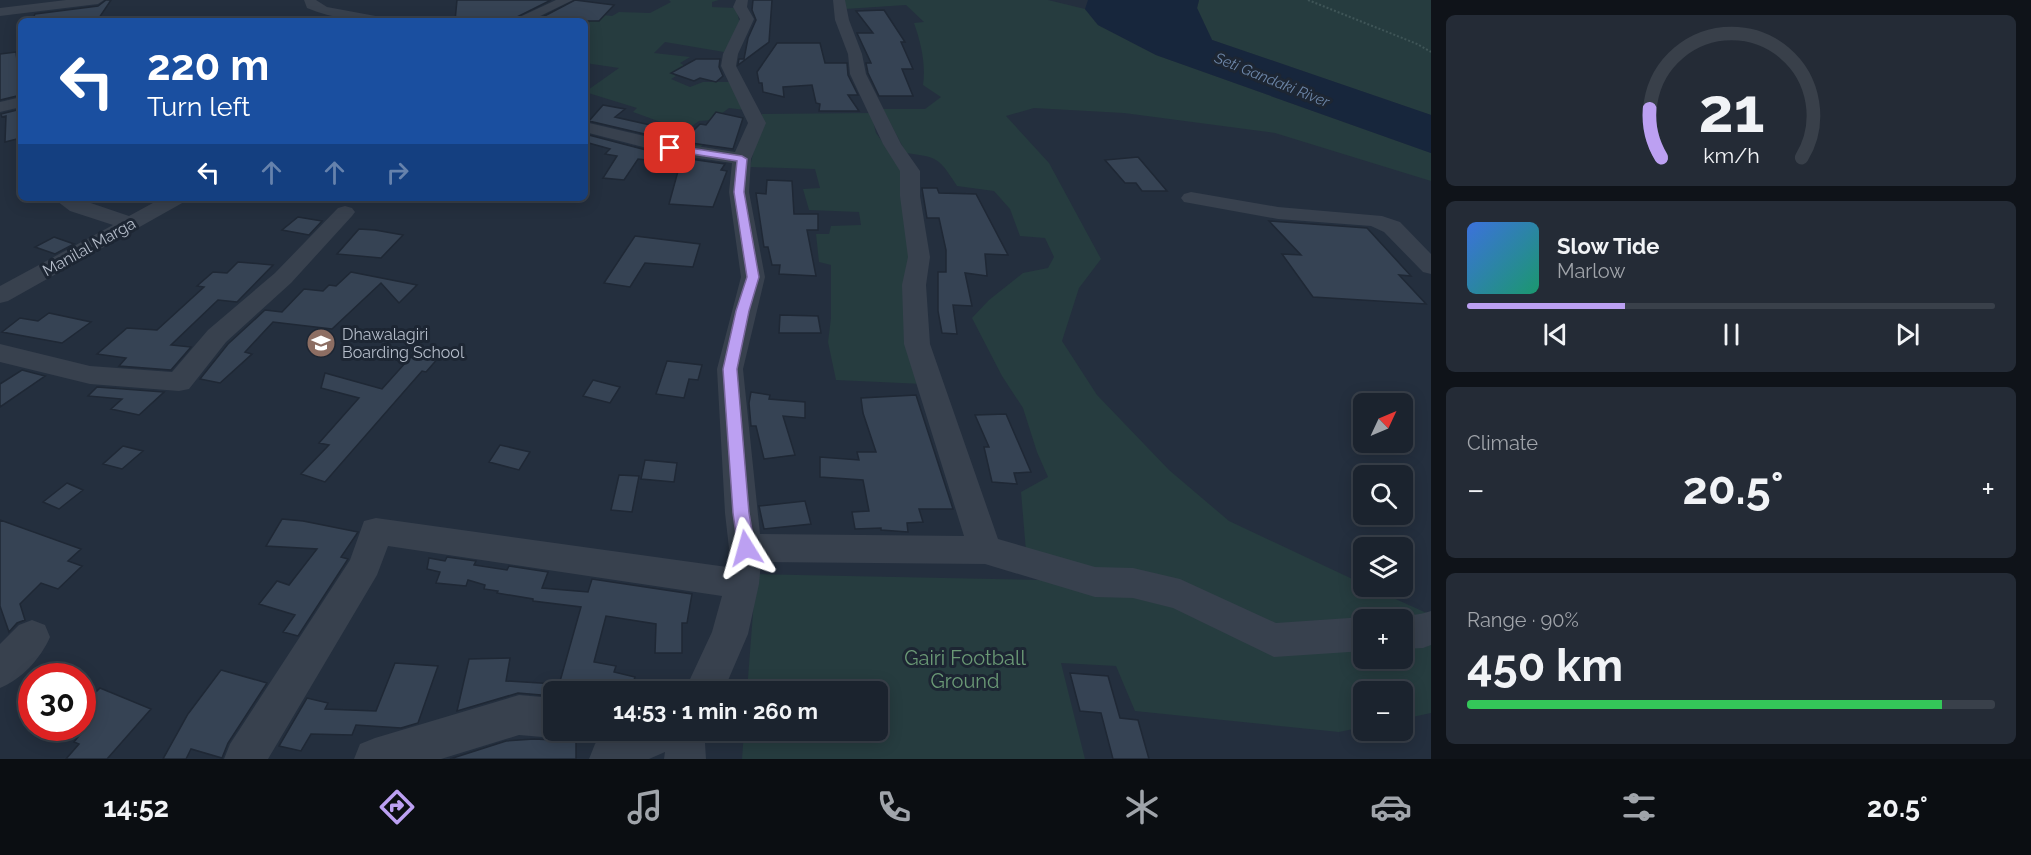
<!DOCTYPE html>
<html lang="en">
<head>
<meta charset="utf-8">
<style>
  body { margin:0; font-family:Raleway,sans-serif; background:#242b36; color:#f1f3f6; height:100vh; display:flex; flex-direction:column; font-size:22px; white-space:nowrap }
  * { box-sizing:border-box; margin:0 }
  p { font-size:20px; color:#a0a4aa }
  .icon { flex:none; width:33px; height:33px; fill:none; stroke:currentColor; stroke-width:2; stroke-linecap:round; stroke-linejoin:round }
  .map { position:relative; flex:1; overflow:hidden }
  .drawer { display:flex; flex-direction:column; gap:15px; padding:15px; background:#0f1319; width:600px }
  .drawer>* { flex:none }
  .banner { position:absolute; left:18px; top:18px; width:570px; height:183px; border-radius:9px; box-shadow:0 3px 15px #0003,0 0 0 2px #39404a; background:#1a4fa0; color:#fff; overflow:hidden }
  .needle { width:39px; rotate:46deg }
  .tools { position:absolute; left:1353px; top:393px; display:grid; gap:12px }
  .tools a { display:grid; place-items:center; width:60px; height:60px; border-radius:9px; background:#1b232e; box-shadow:0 3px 15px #0003,0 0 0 2px #39404a; font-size:30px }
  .speed { position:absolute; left:18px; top:663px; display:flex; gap:12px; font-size:30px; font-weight:700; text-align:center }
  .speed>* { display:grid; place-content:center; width:78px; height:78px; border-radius:50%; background:#1b232e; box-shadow:0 3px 15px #0003,0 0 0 2px #39404a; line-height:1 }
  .speed .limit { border:9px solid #d22; background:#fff; color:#111 }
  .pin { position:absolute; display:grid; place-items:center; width:51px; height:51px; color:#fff; margin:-26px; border-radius:12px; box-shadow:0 3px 9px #0006 }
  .me { position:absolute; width:66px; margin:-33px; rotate:352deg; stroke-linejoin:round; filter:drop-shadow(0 0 4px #0008) }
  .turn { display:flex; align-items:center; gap:21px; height:126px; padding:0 30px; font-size:27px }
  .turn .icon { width:78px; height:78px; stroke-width:2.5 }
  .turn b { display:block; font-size:42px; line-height:51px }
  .lanes { display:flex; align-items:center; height:57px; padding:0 30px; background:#0003; justify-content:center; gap:30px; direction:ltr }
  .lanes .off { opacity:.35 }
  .big { font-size:45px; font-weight:700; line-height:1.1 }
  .drawer .tile { flex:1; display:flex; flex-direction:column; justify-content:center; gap:9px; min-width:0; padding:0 21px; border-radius:9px; background:#242b36 }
  .drawer .dial { align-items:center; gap:0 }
  .dial svg { height:156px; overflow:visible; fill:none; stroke:#39404a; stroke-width:7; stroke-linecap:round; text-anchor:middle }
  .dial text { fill:#f1f3f6; stroke:none }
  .song { display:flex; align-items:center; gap:18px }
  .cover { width:72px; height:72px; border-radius:9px; background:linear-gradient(135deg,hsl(220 70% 55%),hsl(160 70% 35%)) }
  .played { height:6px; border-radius:3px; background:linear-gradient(90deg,#bca0f2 30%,#39404a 30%) }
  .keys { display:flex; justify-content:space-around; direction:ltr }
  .heat { display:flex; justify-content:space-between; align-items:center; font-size:33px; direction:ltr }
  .charge { height:9px; border-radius:4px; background:linear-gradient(90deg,#34c759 90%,#39404a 0) }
  .trip { position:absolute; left:543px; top:681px; width:345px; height:60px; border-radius:9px; background:#1b232e; box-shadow:0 3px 15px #0003,0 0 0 2px #39404a; font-weight:700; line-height:60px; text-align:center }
  .menu { display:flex; height:96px; justify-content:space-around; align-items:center; background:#0b0e12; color:#a0a4aa }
  .menu .icon { width:42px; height:42px }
  .menu .on { color:#bca0f2 }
  .menu b { font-size:27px; color:#f1f3f6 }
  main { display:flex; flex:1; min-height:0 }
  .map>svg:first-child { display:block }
  .green { fill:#263c3f; fill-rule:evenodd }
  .water { fill:#17263c }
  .building { fill:#364354; stroke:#1f2835; stroke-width:1.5 }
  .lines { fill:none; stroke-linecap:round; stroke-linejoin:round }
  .path { stroke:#3f5557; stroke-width:2; stroke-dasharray:2 2; stroke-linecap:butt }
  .minor { fill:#38414e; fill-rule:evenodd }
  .route { fill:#bca0f2; stroke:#7a689d; stroke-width:1.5 }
  .labels { text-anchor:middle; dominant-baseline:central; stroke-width:6; stroke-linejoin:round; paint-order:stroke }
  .far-water-label { font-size:15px; font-style:italic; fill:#6d86a8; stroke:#1d2633 }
  .street-label { font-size:16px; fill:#b4bcc9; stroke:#1d2633 }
  .poi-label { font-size:16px; fill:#b4bcc9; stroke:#1d2633; text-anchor:start }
  .near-park-label { font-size:20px; fill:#6b9a76; stroke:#1d2633 }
</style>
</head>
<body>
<main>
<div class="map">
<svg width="1431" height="759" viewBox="0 0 1431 759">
  <rect width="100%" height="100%" fill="#242f3e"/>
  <!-- green -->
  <path class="green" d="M669,0H719L712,2V7L736,8L740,24L724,52L665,42L654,53L690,57L680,63L685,66L671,73L676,76L671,79L690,87L703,82H729L745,110L729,108L713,120L699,121L682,133L707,140L699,149L646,140L669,125L633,112L637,108L585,92L619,68L585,63V21L577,12L612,16L619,12L650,13L671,2Z
    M844,0H1048L1085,9L1098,25L1156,55L1431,153V181L1275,133L1124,113L1034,108L1006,116L1049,163L1101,259L1079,288L1062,341L1097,395L1169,470L1229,521L1363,584L1364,586L1369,587L1431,615V713L1403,719L1402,692H1364L1363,727L1339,732L1135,711L1116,666L1061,663L1085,759H742L744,731L878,730V692L747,691L756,574L1039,580L1026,551L1021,492L1048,477L1037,452L1023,408L1002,376L972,318L989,300L1023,273L1048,268L1054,257L1045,238L1020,236L1010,209L994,191L957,186C939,158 938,157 906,153L883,109H925L941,97L923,85C926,64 921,43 914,23L924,22L906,5L845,9ZM1364,620H1402V658H1364Z
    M1199,0H1431V115L1212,40L1197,8Z
    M871,113L876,133L902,169L923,384L836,380L828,342L831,318V265L819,262L816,234H829L831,226L861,225L859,212L809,210L803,189L820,188L815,169L750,167L762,114Z"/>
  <!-- water -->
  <path class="water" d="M1088,0H1199L1197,8L1212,40L1431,115V153L1156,55L1098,25L1085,9Z"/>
  <!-- building -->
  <path class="building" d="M106,0H111L97,21H32L35,14L98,6Z
    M457,0H551L509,21H455Z
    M575,0L614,5L599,21H535Z
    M753,0H772L769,42L738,65L739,59H744L748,38L756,20L752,10Z
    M884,10L905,42H901L913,69H902L913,96H879L868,73L866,63H871L857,33H873L856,11Z
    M777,43H820L825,63H847L848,75L858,95H848L859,111H819L820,104L816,103L812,85L783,87L784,97L763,92L762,83H759L757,72Z
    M16,52L21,95L0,100V54Z
    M696,59H720L719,67L723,76L716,82L700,78L694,81L671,73Z
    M603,105L625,109L615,117L690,134L700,124L706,125L716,112L743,118L733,149L670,140L589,121Z
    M21,109V138L5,142L6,116L2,117L1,114Z
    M585,134L669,156L725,164L721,170L727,171L713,207L669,204L680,164L638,159L624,180L603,178L617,156L605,154L610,149L585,142Z
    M1138,157L1167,191H1142L1136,183H1125L1105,160Z
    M767,180L792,181L794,214H818V230H807L816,276L779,274L780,265H772L768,247H764L756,193L766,194Z
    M922,188H937L939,193L976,194L1008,255L985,254L987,276L965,273L972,306L953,305L957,334L942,333L938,311V272H946V250L939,218H927Z
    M298,217L322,221L309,235L282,230Z
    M1269,221L1367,228L1411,276L1399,275L1426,304L1313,297L1282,254L1301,255Z
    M359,229L375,230L403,235L381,258L337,254Z
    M635,236L700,244L693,267L645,263L630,287L604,283Z
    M54,237L74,244L55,254L35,247Z
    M238,262L273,265L237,302L218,300L171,345L191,347L171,370L119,366L126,358L97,354L127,328L157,330L204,287L197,286L213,272L227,273Z
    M351,272L417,285L399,303L381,283L332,329L273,322L245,352L252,354L220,383L200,379L228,344L265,310L282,312L304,289L323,291L329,285L336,286Z
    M49,313L91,322L62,343L2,332L20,318L38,321Z
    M780,315L818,316L821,333H779Z
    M416,351L440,356L426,372L422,371L325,482L301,474L329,445L319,443L359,398L321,388L325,373L382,389Z
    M667,361L702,365L698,380L689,379L684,398L656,394Z
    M22,370L45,376L0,407V384Z
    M593,380L620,387L610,403L583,396Z
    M97,387L164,392L139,415L111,409L122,399L88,396Z
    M751,392L770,395L769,399L805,402V418L783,416L795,455L764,459L756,426H751L749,403Z
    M916,395L953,509H919L923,522L907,523L908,532L881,530V528L855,529L852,512L869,511L863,480L820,477V457L859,460L857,452H876L863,413L861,398Z
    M1006,414L1031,472L1014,473L1017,484L992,482L984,447H989L975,415Z
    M500,445L530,452L519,470L489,462Z
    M123,446L143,451L122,469L103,464Z
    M645,460L677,463L674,482L641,479Z
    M619,475L639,476L632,512L611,510Z
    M67,483L83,490L59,509L43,502Z
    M805,501L811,524L764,529L759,506Z
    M282,519L303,521L358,532L341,557L348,559L298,636L283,632L295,615L259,604L277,581L289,585L317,549L266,546Z
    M0,520L81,549L68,561L82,566L58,589L41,583L20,604L25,620L17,623L9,632L0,606Z
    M447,557L476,561L474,565L507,570L509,566L548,572L542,588L588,592L592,579L692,594L687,623H682V653H655L656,624L606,616L594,662L616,666L614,672L635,677L630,692H557L581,607L533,601V599L497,593L498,591L484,589L485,585L468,580L466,586L436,583L440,572L427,569L429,558L445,561Z
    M510,658L506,681L556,684L553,696L518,693L457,711L469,659Z
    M395,663L438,666L418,723L401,728L356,725L352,735L311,734L301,751L279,746L307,698L328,703L325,709L376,711Z
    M221,670L267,683L228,743L222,758L191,749L186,759H163L188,714Z
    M1070,673L1108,676L1120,718L1138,720L1149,759H1113L1101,713L1080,711Z
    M100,688L151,709L107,759H66L79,744L74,742L82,732V706Z
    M576,735V759H450L506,741L534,739L554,740Z"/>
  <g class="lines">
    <!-- path -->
    <path class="path" d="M1308,0L1417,44L1431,52"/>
    <!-- minor -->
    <path class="minor" d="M66,0H104L98,4L0,16V8Z
      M304,0H316L327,7L381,17L388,21C360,21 333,19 307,8Z
      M556,0H573L530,21H511Z
      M736,0H748L747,7L754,19L738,54L736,66L766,123L751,159L749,192L765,277L743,369L760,534L964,536L904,344L902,285L908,257L900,196V171L883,144L850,74L848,54L835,20L833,0H845L849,20L862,54L866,74L901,144L920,171V196L930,257L926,285L930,344L998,539L1095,567L1133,568L1180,579L1276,623L1364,617L1370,620H1364V651L1274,657L1173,608L1133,598L1095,597L985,564L761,562L759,584L748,634L723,692H684L712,632L722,596L388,546L377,575L268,759H224L230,744L350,560L364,521L376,518L727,567L729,548L725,513L717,369L741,277L729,192L732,163L670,154L585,132V122L670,142L735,152L748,123L721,66L723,54L740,19L733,7Z
      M21,97V107L0,112V102Z
      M1191,192L1278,207L1382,216L1400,222L1431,254V274L1423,272L1384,232L1371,226L1278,219L1184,202L1181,198L1184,194Z
      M53,198H76L129,216L162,198H187L184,202L8,301L0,303V286L113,225L70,211Z
      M345,206L352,208L355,212L352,216L291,283L226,342L189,389L179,391L90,384L0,362V344L90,366L172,372L208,330L275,273L338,208Z
      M1431,611V645L1423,648L1402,649V620H1391C1404,614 1418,616 1431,611Z
      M32,620L45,625L50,637C41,658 21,680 0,688V644L19,625Z
      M519,695L554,698V730L568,732L554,738L519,735L441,759H354L360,744L375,738Z
      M606,730H701L705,743L706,759H664L665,752L649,759H589L595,744Z"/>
  </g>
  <!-- route -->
  <path class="route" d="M670,145L742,156L747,159L744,192L759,277L749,311L737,369L749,513L755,548L752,553L746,555L740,553L738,548L733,513L723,369L736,311L747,277L734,192L737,161L667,150V146Z"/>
  <!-- icons -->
  <defs>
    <g id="school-disc" transform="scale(1.5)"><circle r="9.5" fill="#8d6e63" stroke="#1d2633"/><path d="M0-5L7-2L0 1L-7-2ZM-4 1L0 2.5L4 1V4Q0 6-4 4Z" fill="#fff"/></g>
  </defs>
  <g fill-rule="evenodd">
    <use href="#school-disc" x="321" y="343"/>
  </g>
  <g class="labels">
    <!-- far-water labels -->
    <g class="far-water-label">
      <text transform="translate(1272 80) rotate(22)">Seti Gandaki River</text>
    </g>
    <!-- street labels -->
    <g class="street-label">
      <text transform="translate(89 247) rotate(-29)">Manilal Marga</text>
    </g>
    <!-- poi labels -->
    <g class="poi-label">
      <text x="342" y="334">Dhawalagiri<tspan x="342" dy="18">Boarding School</tspan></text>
    </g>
    <!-- near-park labels -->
    <g class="near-park-label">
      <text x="965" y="658">Gairi Football<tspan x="965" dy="23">Ground</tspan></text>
    </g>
  </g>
</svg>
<div class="tools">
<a><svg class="needle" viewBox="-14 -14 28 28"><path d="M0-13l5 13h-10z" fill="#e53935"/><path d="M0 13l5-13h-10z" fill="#a0a4aa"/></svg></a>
<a><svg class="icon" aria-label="search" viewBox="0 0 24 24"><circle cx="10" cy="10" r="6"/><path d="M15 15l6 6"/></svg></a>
<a><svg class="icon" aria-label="layers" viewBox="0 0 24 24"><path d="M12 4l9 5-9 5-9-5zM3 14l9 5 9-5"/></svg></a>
<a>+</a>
<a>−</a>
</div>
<div class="speed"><div class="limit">30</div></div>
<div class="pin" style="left:670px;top:148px;background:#d93025"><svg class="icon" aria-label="arrive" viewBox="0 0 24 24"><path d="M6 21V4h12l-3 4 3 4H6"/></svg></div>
<svg class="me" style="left:746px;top:548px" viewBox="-20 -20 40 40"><path d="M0-17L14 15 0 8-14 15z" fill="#bca0f2" stroke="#fff" stroke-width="4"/></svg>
<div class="trip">14:53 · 1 min · 260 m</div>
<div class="banner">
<div class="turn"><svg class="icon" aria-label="left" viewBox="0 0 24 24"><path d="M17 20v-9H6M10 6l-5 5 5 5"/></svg><div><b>220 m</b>Turn left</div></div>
<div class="lanes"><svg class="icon" aria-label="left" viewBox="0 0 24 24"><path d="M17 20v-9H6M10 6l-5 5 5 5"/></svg><svg class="icon off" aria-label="ahead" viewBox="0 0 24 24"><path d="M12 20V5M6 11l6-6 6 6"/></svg><svg class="icon off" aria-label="ahead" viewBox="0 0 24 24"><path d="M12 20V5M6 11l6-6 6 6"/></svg><svg class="icon off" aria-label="right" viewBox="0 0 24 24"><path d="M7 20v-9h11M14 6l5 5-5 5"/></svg></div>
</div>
</div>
<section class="drawer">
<div class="tile dial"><svg viewBox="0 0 100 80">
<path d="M14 69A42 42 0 1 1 86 69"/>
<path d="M14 69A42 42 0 0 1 8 44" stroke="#bca0f2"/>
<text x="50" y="56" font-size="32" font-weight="700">21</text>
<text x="50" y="72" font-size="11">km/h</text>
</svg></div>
<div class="tile">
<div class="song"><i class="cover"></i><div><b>Slow Tide</b><p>Marlow</p></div></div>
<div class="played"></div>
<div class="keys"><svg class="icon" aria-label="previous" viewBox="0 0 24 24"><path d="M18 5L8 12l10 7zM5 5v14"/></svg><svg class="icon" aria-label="pause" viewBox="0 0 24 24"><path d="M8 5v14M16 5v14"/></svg><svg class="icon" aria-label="next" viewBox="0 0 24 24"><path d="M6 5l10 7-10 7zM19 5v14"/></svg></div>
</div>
<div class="tile"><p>Climate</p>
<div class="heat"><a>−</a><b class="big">20.5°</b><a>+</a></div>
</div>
<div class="tile"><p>Range · 90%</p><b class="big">450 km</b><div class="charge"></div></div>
</section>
</main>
<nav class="menu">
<b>14:52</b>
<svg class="icon on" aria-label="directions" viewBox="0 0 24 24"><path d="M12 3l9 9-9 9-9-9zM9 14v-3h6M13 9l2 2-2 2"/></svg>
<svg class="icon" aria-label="music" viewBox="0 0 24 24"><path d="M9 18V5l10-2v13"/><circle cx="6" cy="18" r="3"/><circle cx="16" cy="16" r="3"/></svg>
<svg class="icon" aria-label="phone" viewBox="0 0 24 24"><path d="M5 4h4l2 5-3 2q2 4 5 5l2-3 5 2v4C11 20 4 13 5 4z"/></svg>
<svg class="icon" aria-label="climate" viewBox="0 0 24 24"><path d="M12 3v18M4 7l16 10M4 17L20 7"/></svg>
<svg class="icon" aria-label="car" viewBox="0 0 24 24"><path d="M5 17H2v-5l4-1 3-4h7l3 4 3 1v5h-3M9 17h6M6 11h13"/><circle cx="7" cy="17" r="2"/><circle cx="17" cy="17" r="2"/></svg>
<svg class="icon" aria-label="filters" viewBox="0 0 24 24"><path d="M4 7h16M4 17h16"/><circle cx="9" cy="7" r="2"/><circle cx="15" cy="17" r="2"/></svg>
<b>20.5°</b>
</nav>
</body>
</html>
